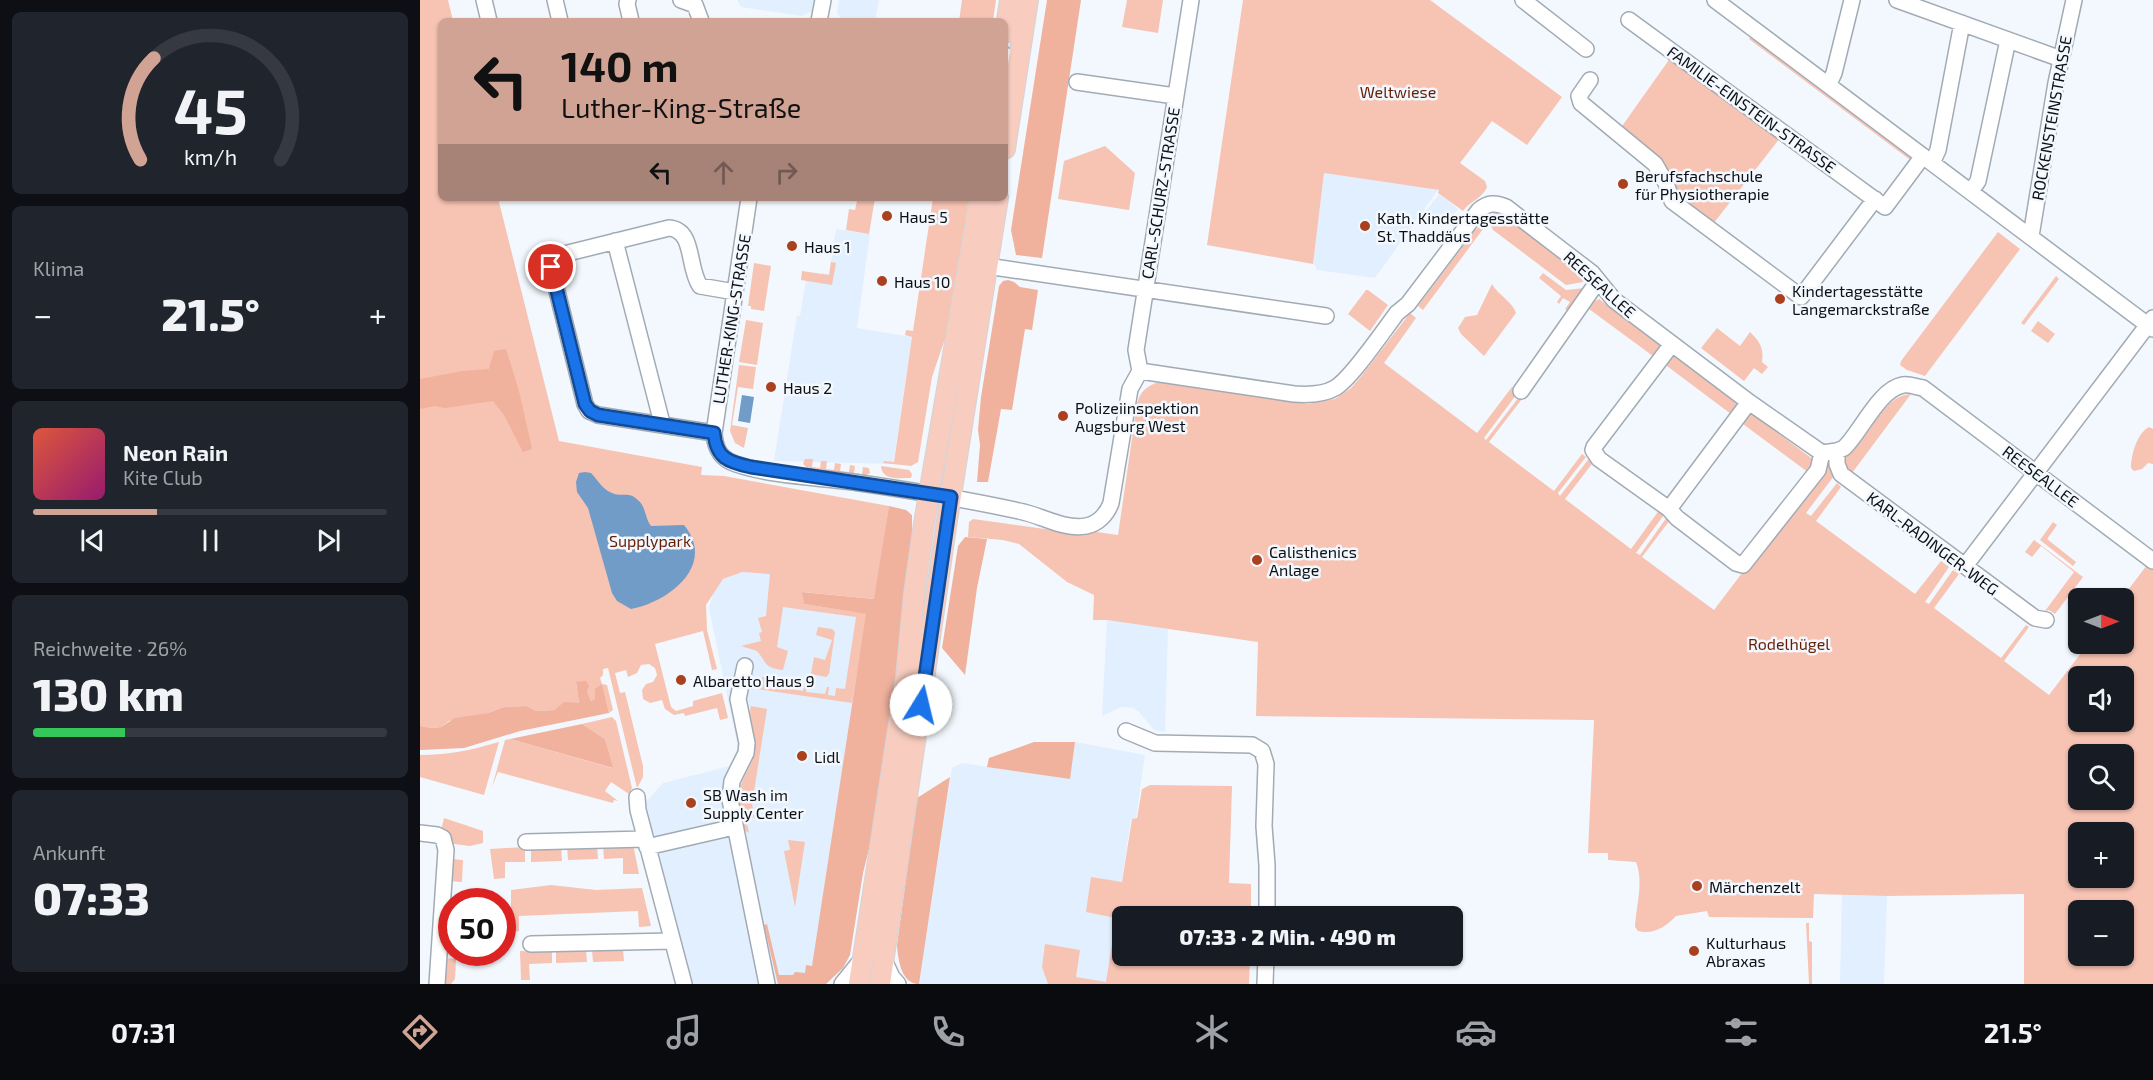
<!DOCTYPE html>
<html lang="de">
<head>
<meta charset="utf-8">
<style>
  body { margin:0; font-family:"Exo 2",sans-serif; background:#20242c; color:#f1f3f6; height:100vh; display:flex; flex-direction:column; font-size:22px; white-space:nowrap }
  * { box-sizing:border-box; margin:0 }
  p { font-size:20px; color:#9ea1a6 }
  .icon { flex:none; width:33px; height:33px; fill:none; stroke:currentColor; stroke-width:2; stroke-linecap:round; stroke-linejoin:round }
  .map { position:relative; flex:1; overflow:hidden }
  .panel { display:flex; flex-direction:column; gap:12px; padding:12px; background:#0d0f14; width:420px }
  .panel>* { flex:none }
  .top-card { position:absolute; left:18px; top:18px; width:570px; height:183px; border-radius:9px; box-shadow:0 2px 4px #0004; background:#d1a395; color:#111; overflow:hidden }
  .needle { width:39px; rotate:90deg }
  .buttons { position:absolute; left:1648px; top:588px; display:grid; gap:12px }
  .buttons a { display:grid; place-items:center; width:66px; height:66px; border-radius:9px; background:#171b24; box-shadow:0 2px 4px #0004; font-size:30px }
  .speed { position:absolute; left:18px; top:888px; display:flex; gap:12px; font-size:30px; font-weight:700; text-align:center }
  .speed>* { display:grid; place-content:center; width:78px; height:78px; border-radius:50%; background:#171b24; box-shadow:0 2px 4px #0004; line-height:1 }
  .speed .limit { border:9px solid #d22; background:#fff; color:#111 }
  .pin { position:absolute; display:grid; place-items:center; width:51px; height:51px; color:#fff; margin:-26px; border:3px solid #fff; border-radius:50%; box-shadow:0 2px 6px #0007 }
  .me { position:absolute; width:66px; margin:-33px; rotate:9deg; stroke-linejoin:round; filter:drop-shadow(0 0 4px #0008) }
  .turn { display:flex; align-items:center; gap:21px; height:126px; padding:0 24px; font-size:27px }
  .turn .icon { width:78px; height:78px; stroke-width:2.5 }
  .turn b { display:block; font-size:42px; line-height:51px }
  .lanes { display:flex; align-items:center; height:57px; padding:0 24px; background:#0003; justify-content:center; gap:30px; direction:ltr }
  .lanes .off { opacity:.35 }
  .big { font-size:45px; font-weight:800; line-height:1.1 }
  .panel .card { flex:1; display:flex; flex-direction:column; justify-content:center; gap:9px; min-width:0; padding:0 21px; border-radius:9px; background:#20242c }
  .panel .dial { align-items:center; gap:0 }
  .dial svg { height:156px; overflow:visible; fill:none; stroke:#363941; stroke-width:7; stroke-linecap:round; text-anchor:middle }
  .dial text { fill:#f1f3f6; stroke:none }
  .song { display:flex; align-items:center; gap:18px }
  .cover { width:72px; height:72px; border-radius:9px; background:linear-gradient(135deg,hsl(10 70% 55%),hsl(320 70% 35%)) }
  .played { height:6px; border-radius:3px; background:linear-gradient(90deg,#d1a395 35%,#363941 35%) }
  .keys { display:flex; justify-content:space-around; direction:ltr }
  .heat { display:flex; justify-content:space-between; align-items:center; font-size:33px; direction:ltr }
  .charge { height:9px; border-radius:4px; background:linear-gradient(90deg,#34c759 26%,#363941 0) }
  .trip { position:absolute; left:692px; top:906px; width:351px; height:60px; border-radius:9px; background:#171b24; box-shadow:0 2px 4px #0004; font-weight:800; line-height:60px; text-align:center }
  .menu { display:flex; height:96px; justify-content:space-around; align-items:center; background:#090b0e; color:#9ea1a6 }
  .menu .icon { width:42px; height:42px }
  .menu .selected { color:#d1a395 }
  .menu b { font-size:27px; color:#f1f3f6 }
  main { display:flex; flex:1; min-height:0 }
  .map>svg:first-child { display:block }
  .built { fill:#e1efff }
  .green { fill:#f7c3b3; fill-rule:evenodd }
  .forest { fill:#f0b19d }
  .water { fill:#719cc7 }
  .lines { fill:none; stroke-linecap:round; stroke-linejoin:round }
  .minor-casing { stroke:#a2abb4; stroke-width:18 }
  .major-casing { stroke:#d3d4d5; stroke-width:22 }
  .minor { stroke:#fff; stroke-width:15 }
  .major { stroke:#f8cdc0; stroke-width:20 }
  .route-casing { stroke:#114b97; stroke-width:15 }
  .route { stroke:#1a73e8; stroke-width:10 }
  .poi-dot { fill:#a9411f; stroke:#f3f8fe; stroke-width:2 }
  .labels { text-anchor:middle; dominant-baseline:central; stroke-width:5; stroke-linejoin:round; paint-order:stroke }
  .park-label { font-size:16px; fill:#671e04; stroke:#f3f8fe }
  .street-label { font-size:16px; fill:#0d1013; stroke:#f3f8fe }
  .poi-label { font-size:16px; fill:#0d1013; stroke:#f3f8fe; text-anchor:start }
</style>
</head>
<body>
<main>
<section class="panel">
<div class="card dial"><svg viewBox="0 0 100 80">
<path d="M14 69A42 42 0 1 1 86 69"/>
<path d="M14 69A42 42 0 0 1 21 17" stroke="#d1a395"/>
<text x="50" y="56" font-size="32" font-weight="700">45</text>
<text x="50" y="72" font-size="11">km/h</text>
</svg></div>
<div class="card"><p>Klima</p>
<div class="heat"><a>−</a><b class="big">21.5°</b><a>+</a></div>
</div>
<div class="card">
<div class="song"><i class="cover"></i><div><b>Neon Rain</b><p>Kite Club</p></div></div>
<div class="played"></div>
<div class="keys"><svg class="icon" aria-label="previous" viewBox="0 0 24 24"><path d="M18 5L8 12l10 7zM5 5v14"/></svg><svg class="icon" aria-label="pause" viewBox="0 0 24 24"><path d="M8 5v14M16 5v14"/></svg><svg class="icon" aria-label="next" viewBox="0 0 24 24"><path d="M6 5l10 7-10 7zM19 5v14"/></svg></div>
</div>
<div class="card"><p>Reichweite · 26%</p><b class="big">130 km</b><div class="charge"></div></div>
<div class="card"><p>Ankunft</p><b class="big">07:33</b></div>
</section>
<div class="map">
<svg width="1733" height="984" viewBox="0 0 1733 984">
  <rect width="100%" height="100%" fill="#f3f8fe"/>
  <!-- built -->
  <path class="built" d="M317,0H395L392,11L382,16L321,7Z
    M419,0H459L455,21L421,18L417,13Z
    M904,173L1018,190L955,278L897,270L893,262Z
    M1019,194L1038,209L1027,224L1018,217L1012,224L1002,216Z
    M416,229L450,234L437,328L492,337L473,464L354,461L377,315L380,316L386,280L400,282L402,273L409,274Z
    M322,572L351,573L349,599L447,614L394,984H270L224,804L243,783L310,766L318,748L289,608L293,593L303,579Z
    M687,620L748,629L745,732L734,730L719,712L713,708L701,707L682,716Z
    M655,742L725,755L716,818L711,819L686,984H499L532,768L542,763L649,779Z
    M1422,895L1467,896L1464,984H1420Z"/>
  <!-- green -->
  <path class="green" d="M0,0H28L33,21H21V198H78L139,441L282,467L281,475L304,476L469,506L455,599L383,592L384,604L447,614L432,703L337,689L342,677L352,679L351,686L361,688L363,680L365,681V688L383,691L385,684H387L386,692L405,694L407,687H409L408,695L415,696L416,688L425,689L436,617L363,607L357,647L368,651L363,670C343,667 348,664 337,651L321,646L341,641L339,633L342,632L338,618L346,616L350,574L322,572L303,579L286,605L287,630L297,669L292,670L283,631L235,644L251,707L256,711L273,706V701L302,693L308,718L300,720L297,708L265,716L264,713L254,715L245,709L242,700L230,703L223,699L222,690L226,684L233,682L237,675L235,668L229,664L221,665L217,673L208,677L206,670L195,673L200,693L205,692L223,766V777L217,788L188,668L183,669V675L180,678L182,684L187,685L193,710L189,713L182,685L175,699L171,701L167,691L156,683L159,703L135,710L116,711L107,706L84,707L68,713L29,721L21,727L12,728L0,726Z
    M542,0H576L573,21H539Z
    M707,0H743L738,33L702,27Z
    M823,0H1010L1142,97L1107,145L1072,121L1040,163L1065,181L1067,187C1063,198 1050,201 1043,211L1018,193L1019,190L904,173L893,264L787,245Z
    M1331,36L1496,159L1493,162L1329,39Z
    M1251,57L1360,138L1293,224L1256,196L1244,162L1200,129Z
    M685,146L715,173L709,210L638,199L644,161Z
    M423,198H455L449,234L426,230L429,209L435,210L437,201Z
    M513,198H549L529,327L512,377L498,462L491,466L463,463L464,461L474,462L492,337L485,335L486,330L493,331Z
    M1074,211H1080L1166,278L1163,282L1146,285L1073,230L1069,222Z
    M1059,227L1063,229L1003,310L998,306L1055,230Z
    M1578,232L1600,249L1505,376L1487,370L1480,365L1481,361Z
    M411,262L416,263L412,285L381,280L382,271L409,275Z
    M334,263L351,266L344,311L331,309V306H328Z
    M1123,273L1146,290L1165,288L1148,311L1145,309L1150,302L1143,298L1139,304L1137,302L1141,296L1119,278Z
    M1636,276L1639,279L1604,325L1601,323Z
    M1072,284C1078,295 1093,302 1096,313L1064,356L1041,334L1038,328L1045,317L1057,315Z
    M946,290H948L968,305L950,331L928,314Z
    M1179,299L1240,344L1241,347L1237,359L1169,309L1175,301Z
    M990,313L996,318L964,363L1057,433L1092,387L1099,391L1064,438L1066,440L1102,393L1105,395L1069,442L1134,491L1162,454L1166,457L1138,493L1140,496L1171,456L1175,460L1145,499L1211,549L1240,509L1246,512L1216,553L1220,555L1247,517L1250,520L1222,557L1294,610L1407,461L1411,464L1414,476L1386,513L1391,516L1417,483L1421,487L1396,521L1495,594L1521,561L1529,567L1505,602L1509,604L1533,570L1539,574L1514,608L1581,658L1606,625L1609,627L1584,661L1629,695L1668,644H1704V598H1702L1727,565L1733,569V984H1604V894L1467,896L1394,894L1393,918L1289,917L1287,911L1256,916C1246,927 1233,935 1218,931L1215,927C1216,906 1224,882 1216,862L1188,860V853H1168L1174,720L836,716L838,642L687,620H673L674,595L647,582L599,544L583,540L548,537L549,522L553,519L654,533L677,532L698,535L717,404C720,392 726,386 739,382L888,404L915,399L930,389L939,379ZM1659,676H1704V722H1659ZM1659,754H1704V800H1659ZM1659,832H1704V878H1659ZM1659,910H1704V956H1659Z
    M326,320L343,323L337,365L319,362Z
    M1618,321L1635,334L1628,343L1611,331Z
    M1297,328L1320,346L1330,332C1340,342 1344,348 1342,362L1348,367L1342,374L1334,368L1324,381L1281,348Z
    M1252,355H1255L1315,402L1317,406L1311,414L1247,366L1246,362Z
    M319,365L336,367L333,389L318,387L312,425L328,428L324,448L315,443L310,431Z
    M1491,394L1429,477L1422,458C1449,445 1460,395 1491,394Z
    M1328,413H1331L1394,460L1389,473L1323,424Z
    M1729,427L1733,429V464L1728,463L1722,469L1714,471L1711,468C1711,455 1717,433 1729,427Z
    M385,459H393L392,467L400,468L401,461H407L406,469L414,470L415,463L421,464L420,471L429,472L430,465L435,466L434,473L442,474L443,467L449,468L450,473L445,476L387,468L383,464Z
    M461,466L489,470L492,474L491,478C480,478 462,481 461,466Z
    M1633,522L1637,525L1627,539L1656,562L1653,566L1620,540Z
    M1614,540L1663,577L1635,614L1629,610L1625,611L1654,572L1621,546L1612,557L1605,552Z
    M398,627L412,629L415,632L409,674L406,677L391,674L394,657L405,660L412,640L396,635Z
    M331,706L347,709L332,804L335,817L326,819L329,833L324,830C322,816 317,802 320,788C324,774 334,763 335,748C336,734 327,721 331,706Z
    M192,717L196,721L212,788L209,794L191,782L185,791L198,801L194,800L193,803L78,772L72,787L85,740L90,739L192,768L185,739L162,724Z
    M79,742L64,795L0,777V755C30,755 51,750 79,742Z
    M730,785L812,786L809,883L831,884V916H702V956H830L829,984H628L622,967L625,944L660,950L656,977L686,982L696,918L666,912L671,877L702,882L712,819L717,818L722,789Z
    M24,818L63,831V843L50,846L34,844L28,833L21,831Z
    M368,840L385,842L375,907L364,851L370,850Z
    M213,844L219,874H203V858L184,859L183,845Z
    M141,845L142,861L111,862V847Z
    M177,845L178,859L148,860L147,846Z
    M105,847V862H85V878L74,879L70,849Z
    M31,859L43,860L42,882L29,881Z
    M131,885L176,890L222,888L231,926L219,927L218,911L99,916V931L94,932L92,943H83V928H91V890Z
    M1386,923H1389V941L1392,942V984H1389Z
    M203,949L204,961L173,962L172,950Z
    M166,950L167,962L136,963V951Z
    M100,951L132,952V963L109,964L110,980H101Z
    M23,958L36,959L35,979L31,984H21Z"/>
  <!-- forest -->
  <path class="forest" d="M627,0H661L622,258L596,255L591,230Z
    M588,280L594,282L600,287L618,290L612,330L605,329L592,410L581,409L568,482H557L560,445L558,430L561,397L579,286L583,281Z
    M86,349L99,391L112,449L103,452L84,415L73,401L25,408L15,406L0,409V379L43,371L69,369L74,351Z
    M469,506L486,510L492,515V546L481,644L458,813L443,873L430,955L423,968L406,984H358L344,925L347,924L359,975H373L375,972L385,973L386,965L392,966L446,614L384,604L382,592L454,599Z
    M545,537L567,539L557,588L545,675L522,648L538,546Z
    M166,681L169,686L167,691L171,701L175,699V689L182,684L189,713L100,731L44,748L0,750V726L12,728L21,727L35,718L68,713L84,707L107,706L116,711L135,710L144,702L159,703L156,682Z
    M162,724L185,739L193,768L90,739Z
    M614,742H655L650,779L567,767L569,758Z
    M530,777L499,984C481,984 478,959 477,945L497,798Z"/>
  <!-- water -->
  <path class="water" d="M322,395L334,397L330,423L318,421Z
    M165,472L171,473C177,479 183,490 192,493C203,498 208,490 219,501C226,508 225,518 231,526L264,525C297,565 249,602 211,609L197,601L192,593L168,508L157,492L156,482L159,473Z"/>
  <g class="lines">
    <!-- minor casing -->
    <g class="minor-casing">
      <path id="minor" d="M64,0L69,21
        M135,0L140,21
        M208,0L207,4L211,21
        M261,0L275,5L281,21
        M1103,0L1166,49
        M1295,0L1733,329
        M1477,0L1641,59
        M1209,20L1465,207L1503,156
        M399,21L403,0
        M585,55L589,59V78
        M1170,80L1159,96L1161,103L1235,164L1246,183L1252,201L1381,297L1455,199
        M657,82L755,96
        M1409,84L1414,73L1432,0
        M1512,163L1518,150L1542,23
        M1551,191L1558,181L1588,40
        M329,198L294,433C295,448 300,459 316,464C352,476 395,477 433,482C489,490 544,499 599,511C621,515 643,530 666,526C678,524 687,514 691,503L710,389L720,371L874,394C888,395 903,395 915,388C931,379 964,330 977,313L988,304L1059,210C1068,203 1075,202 1086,207L1172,273L1194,300L1329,402L1402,453L1417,451L1424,448C1441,432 1459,389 1483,385C1490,384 1496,387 1503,388L1733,561
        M1611,236L1636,83L1654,0
        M195,241L242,423
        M567,266L906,316
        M1252,344L1174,447L1173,450L1179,459L1249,509L1329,402
        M720,371L716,350L771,0
        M1101,391L1178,281
        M294,433L178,415L169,411L165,404L131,267L134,259L140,255L249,228C275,230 267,267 280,286L315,292
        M1417,451V464L1421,474L1615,618L1626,620
        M1249,509L1257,518L1316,563L1323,565L1398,470L1402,453
        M1545,566L1733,318
        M325,666L318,699L327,743L326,753L312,781L310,800L347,984
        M706,731L735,743L832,745L842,751L846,764L844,826L847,865V916
        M217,797L218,810L264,984
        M0,833L17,835L23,838L26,850L17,984
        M106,842L225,839
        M227,847L314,827
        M111,944L252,941
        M464,960L472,977L478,984
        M422,984L443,958
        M845,984L846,956"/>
    </g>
    <!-- major casing -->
    <g class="major-casing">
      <path id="major" d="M585,33L590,0
        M585,149L608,0
        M439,984L486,678L494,594L504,523L560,198
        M460,984L526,527L578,198"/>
    </g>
    <!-- minor -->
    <use href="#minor" class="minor"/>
    <!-- major -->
    <use href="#major" class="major"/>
  </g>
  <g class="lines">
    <!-- route casing -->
    <g class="route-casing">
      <path id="route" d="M131,267L165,404L170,411L178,415L294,433C296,458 308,462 331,467L531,497L501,705"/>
    </g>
    <!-- route -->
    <use href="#route" class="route"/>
  </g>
  <!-- markers -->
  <g class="poi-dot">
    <circle cx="1203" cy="184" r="6"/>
    <circle cx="467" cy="216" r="6"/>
    <circle cx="945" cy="226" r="6"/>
    <circle cx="372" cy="246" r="6"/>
    <circle cx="462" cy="281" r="6"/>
    <circle cx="1360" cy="299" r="6"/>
    <circle cx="351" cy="387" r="6"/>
    <circle cx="643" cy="416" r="6"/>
    <circle cx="837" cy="560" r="6"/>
    <circle cx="261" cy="680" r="6"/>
    <circle cx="382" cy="756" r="6"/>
    <circle cx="271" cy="803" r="6"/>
    <circle cx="1277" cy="886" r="6"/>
    <circle cx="1274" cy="951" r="6"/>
  </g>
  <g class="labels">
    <!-- park labels -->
    <g class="park-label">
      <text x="978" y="91">Weltwiese</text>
      <text x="230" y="540">Supplypark</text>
      <text x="1369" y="643">Rodelhügel</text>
    </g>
    <!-- street labels -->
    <g class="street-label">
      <text transform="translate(1332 109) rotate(36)">FAMILIE-EINSTEIN-STRASSE</text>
      <text transform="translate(1631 118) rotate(-80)">ROCKENSTEINSTRASSE</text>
      <text transform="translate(740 193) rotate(-81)">CARL-SCHURZ-STRASSE</text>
      <text transform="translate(1180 284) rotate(42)">REESEALLEE</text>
      <text transform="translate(311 319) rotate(-81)">LUTHER-KING-STRASSE</text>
      <text transform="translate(1621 476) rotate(37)">REESEALLEE</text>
      <text transform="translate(1513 543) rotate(37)">KARL-RADINGER-WEG</text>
    </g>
    <!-- poi labels -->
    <g class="poi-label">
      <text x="1215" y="175">Berufsfachschule<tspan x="1215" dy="18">für Physiotherapie</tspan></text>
      <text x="479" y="216">Haus 5</text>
      <text x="957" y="217">Kath. Kindertagesstätte<tspan x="957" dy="18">St. Thaddäus</tspan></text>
      <text x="384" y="246">Haus 1</text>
      <text x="474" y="281">Haus 10</text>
      <text x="1372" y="290">Kindertagesstätte<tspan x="1372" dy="18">Langemarckstraße</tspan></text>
      <text x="363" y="387">Haus 2</text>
      <text x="655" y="407">Polizeiinspektion<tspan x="655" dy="18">Augsburg West</tspan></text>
      <text x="849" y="551">Calisthenics<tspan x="849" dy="18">Anlage</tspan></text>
      <text x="273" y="680">Albaretto Haus 9</text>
      <text x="394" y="756">Lidl</text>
      <text x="283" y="794">SB Wash im<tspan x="283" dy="18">Supply Center</tspan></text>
      <text x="1289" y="886">Märchenzelt</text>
      <text x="1286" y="942">Kulturhaus<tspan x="1286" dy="18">Abraxas</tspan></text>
    </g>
  </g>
</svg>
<div class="buttons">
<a><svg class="needle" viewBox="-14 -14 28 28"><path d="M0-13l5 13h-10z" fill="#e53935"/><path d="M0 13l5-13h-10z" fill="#9ea1a6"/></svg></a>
<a><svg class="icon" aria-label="sound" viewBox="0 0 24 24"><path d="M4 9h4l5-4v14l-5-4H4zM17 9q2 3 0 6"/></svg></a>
<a><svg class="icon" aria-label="search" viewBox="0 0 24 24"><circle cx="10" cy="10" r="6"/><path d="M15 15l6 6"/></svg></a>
<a>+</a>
<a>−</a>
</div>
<div class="speed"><div class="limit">50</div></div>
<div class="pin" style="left:131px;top:267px;background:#d93025"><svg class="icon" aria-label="arrive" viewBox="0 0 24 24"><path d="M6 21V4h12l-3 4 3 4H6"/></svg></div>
<svg class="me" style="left:501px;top:705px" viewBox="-20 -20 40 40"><circle r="19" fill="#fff"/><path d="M0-13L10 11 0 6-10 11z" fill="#1a73e8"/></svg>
<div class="trip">07:33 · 2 Min. · 490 m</div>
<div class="top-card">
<div class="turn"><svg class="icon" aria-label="left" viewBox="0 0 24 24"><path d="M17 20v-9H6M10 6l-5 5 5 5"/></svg><div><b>140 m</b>Luther-King-Straße</div></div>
<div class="lanes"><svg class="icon" aria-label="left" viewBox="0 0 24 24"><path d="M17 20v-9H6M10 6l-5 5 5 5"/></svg><svg class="icon off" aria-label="ahead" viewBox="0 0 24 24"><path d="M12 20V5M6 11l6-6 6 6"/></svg><svg class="icon off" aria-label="right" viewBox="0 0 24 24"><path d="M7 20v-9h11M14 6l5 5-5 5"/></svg></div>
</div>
</div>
</main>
<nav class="menu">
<b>07:31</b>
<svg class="icon selected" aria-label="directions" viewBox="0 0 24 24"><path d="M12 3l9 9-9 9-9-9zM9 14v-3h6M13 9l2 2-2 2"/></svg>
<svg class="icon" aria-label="music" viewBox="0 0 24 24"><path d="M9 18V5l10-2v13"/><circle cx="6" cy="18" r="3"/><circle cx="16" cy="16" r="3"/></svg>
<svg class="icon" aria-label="phone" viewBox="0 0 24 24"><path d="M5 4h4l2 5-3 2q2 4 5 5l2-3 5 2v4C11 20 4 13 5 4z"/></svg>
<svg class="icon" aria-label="climate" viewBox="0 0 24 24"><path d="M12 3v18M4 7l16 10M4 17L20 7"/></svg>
<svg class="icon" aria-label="car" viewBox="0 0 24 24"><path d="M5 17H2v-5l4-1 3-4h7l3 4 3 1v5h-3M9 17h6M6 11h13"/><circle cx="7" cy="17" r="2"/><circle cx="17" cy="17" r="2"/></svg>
<svg class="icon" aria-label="filters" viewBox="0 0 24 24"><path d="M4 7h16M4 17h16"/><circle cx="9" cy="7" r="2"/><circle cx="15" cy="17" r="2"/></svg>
<b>21.5°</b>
</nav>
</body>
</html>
